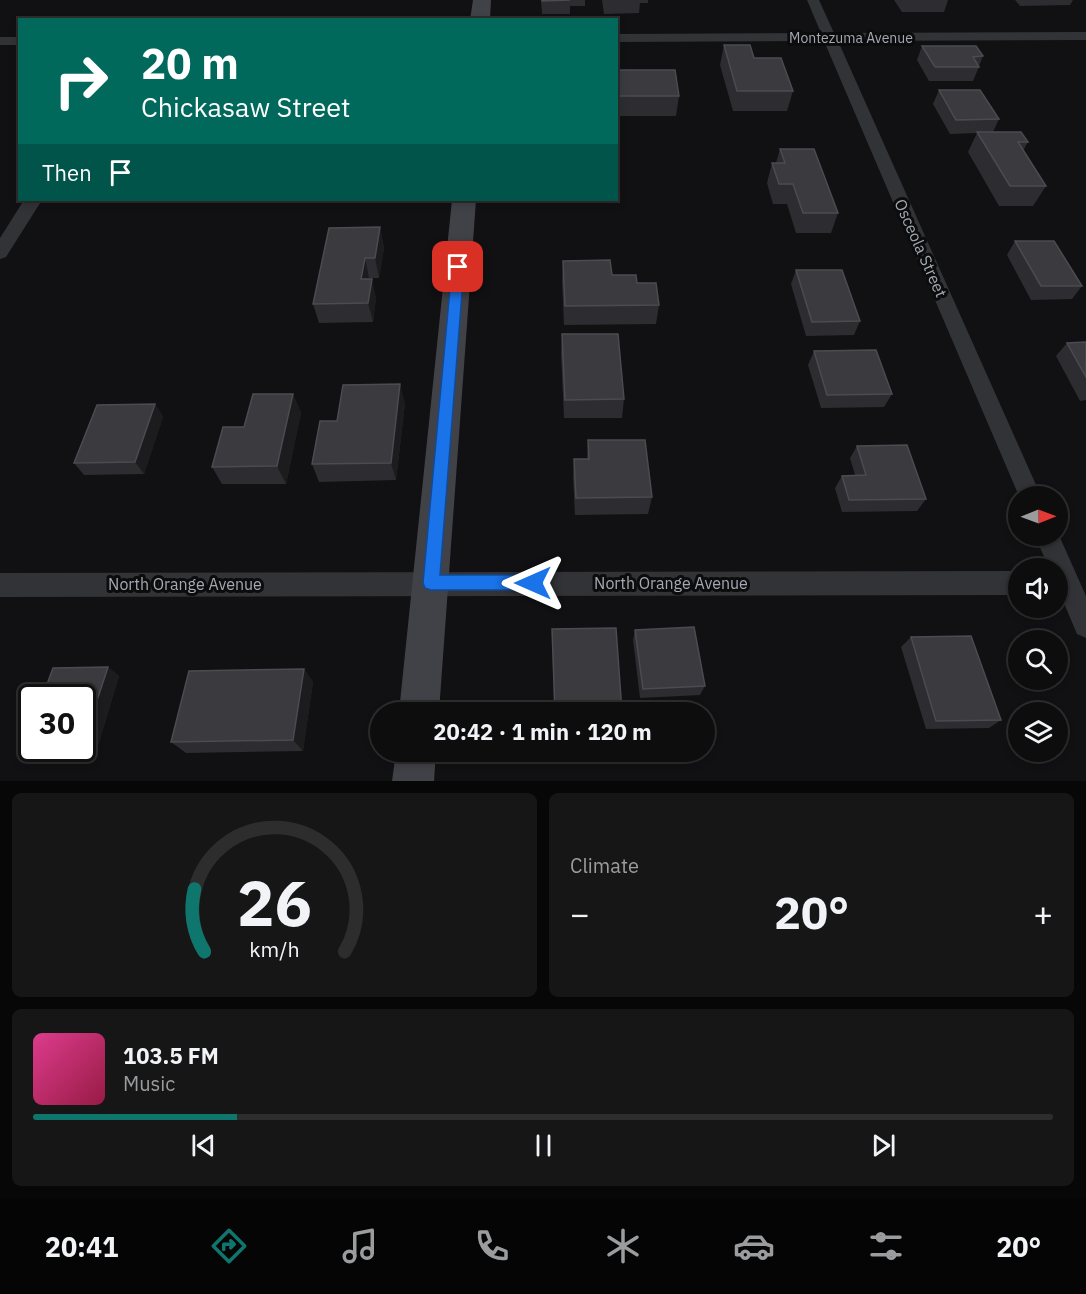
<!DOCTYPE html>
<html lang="en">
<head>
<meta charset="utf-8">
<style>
  body { margin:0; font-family:"IBM Plex Sans",sans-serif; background:#161617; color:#f1f3f6; height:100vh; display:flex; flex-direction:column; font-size:22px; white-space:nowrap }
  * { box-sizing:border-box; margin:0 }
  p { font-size:20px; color:#9a9c9e }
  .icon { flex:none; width:33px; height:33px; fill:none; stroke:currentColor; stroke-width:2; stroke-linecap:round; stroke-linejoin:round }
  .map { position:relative; height:781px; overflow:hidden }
  .drawer { display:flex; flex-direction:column; gap:12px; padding:12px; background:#070708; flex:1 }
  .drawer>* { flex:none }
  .guide { position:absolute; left:18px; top:18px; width:600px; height:183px; border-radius:0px; box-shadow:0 3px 9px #0003,0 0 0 2px #2d2d2e; background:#00695c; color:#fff; overflow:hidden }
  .needle { width:39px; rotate:89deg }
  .controls { position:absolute; left:1008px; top:486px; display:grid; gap:12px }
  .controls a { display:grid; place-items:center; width:60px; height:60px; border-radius:50%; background:#0d0d0e; box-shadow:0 3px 9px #0003,0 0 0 2px #2d2d2e; font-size:30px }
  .speed { position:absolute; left:18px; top:684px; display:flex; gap:12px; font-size:30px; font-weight:700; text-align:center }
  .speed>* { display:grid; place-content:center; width:78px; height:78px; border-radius:50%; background:#0d0d0e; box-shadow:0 3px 9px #0003,0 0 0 2px #2d2d2e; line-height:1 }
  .speed .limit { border:3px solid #111; border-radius:9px; background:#fff; color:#111 }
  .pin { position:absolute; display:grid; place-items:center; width:51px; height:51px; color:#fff; margin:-26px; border-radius:12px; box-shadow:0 3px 9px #0006 }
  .me { position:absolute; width:66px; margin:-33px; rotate:270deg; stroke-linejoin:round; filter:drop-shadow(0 0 4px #0008) }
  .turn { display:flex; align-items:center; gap:21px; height:126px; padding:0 24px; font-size:27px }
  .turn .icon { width:78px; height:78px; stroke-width:2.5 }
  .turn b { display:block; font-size:42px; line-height:51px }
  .then { display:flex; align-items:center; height:57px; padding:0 24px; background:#0003; gap:12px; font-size:22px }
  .big { font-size:45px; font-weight:700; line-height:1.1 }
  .drawer .card { flex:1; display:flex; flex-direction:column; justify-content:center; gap:9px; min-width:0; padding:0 21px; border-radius:9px; background:#161617 }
  .drawer .dial { align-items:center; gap:0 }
  .dial svg { height:156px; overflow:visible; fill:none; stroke:#2d2d2e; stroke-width:7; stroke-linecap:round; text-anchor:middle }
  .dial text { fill:#f1f3f6; stroke:none }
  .song { display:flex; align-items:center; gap:18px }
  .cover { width:72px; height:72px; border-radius:9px; background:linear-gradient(135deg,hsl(330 70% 55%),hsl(340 70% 35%)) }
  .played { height:6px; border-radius:3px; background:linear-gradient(90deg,#0f766e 20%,#2d2d2e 20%) }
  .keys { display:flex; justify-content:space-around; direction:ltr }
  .heat { display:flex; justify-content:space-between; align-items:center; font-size:33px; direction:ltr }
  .drawer .tiles { flex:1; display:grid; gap:12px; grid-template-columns:1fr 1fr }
  .card:last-child { grid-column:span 2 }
  .trip { position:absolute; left:370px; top:702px; width:345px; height:60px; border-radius:30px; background:#0d0d0e; box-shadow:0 3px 9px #0003,0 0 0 2px #2d2d2e; font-weight:700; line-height:60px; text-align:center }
  .menu { display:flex; height:96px; justify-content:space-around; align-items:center; background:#050506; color:#9a9c9e }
  .menu .icon { width:42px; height:42px }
  .menu .current { color:#0f766e }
  .menu b { font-size:27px; color:#f1f3f6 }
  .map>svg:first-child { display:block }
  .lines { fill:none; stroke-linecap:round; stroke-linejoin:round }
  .street { fill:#323337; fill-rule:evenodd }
  .secondary { fill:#404247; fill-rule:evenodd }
  .wall { fill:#2d2d31 }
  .shaded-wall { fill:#1c1c1f }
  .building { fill:#3a3a3f; stroke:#4a4c51; stroke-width:1.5 }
  .route { fill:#1a73e8; stroke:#114b97; stroke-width:1.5 }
  .labels { text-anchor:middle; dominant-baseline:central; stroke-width:6; stroke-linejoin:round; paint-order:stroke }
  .far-street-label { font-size:14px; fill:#a3a8b3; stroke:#0c0c0d }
  .street-label { font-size:16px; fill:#a3a8b3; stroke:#0c0c0d }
</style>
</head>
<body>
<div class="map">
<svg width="1086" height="781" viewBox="0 0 1086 781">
  <rect width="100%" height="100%" fill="#111113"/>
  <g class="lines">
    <!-- street -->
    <path class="street" d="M807,0H819L834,33L1086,32V40L838,41L1041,496H1019L824,41L616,42V34L821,33Z
      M0,37H20V45H0Z
      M24,200H42L6,257L0,259V238Z
      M1058,533L1086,596V638L1077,634L1058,589V568H1049L1035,536H1058Z
      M1018,571V595L0,597V573Z"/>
    <!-- secondary -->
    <path class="secondary" d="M473,0H491L490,20H470Z
      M452,200H476L439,712H399Z
      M396,752H436L434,781H392Z"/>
  </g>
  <!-- wall -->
  <path class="wall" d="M541,0H585V6H570V14H542Z
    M602,0H648V3H640L639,13L604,14Z
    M894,0H948L944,12H902Z
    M1015,0H1073L1070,5L1020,6Z
    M724,45L793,91L787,111H733L720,65Z
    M922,46L983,56L979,66V67L973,81H929L917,60Z
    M616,70L679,96L676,116H616Z
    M939,90L999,119L993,132L1028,142L1023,151L1046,186L1033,206H999L968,152L977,133L950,134L933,104Z
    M780,149L838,213L831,233H796L787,204H773L767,183L772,163H776Z
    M380,227L384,248L379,278H369V279L376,298L373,322L319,323L313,304Z
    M1015,241L1082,286L1072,299L1031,300L1007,255Z
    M563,261L637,283L659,305L656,324L564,325L562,281Z
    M796,270L860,321L854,335L806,336L791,284Z
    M562,334L624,399L622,418H564L561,354Z
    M1086,342V400L1080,401L1056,356L1067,343Z
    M814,351L892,394L884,407L821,408L808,365Z
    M293,394L301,413L286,484H222L212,467L244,427Z
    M405,403L396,480L319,482L312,464L337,421Z
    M155,404L163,417L144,474L84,475L74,463Z
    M588,440L652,497L648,514L575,515L573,477L574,459H587Z
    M857,446L926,499L917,511L842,512L835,488L842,476L855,475L850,458Z
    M616,628L622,712H554L552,629Z
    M635,630L705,686L700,695L640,698L633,640Z
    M911,637L1001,720L989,728L926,729L901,647Z
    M108,667L119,676L94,759L37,760L22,752Z
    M304,669L313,682L303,751L186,753L171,742Z"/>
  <!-- shaded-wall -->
  <path class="shaded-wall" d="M380,227L384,248L379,278L375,258Z
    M365,258L369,278L366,299L361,279Z
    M372,279L376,298L373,322L368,303Z
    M400,384L405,403L396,480L391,463Z
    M293,394L301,413L286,484L277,466Z
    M155,404L163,417L144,474L135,462Z
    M108,667L119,676L94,759L81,751Z
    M304,669L313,682L303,751L293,740Z"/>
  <!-- building -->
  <path class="building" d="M542,0H570L542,1Z
    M724,45H750L754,58H781L793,91H737Z
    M922,46H976L983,56L973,57L979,67H935Z
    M616,70H675L679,96H616Z
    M939,90H980L999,119L956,120Z
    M977,132H1021L1028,142H1018L1046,186H1010Z
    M780,149H814L838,213H803L793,184H779L772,163H785Z
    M380,227L375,258H365L361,279H372L368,303L313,304L329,228Z
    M1015,241H1054L1082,286H1041Z
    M610,260L612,275H636L637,283H656L659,305L565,306L563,261Z
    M796,270H842L860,321L812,322Z
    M562,334H618L624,399L565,400Z
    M1086,342V377L1067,343Z
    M876,350L892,394L827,395L814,351Z
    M400,384L391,463L312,464L320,421H337L343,385Z
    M253,394H293L277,466L212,467L223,427H244Z
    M155,404L135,462L74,463L97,405Z
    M588,440H645L652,497L576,498L574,459H589Z
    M907,445L926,499L849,500L842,476L866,475L857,446Z
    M694,627L705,686L643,689L635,630Z
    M616,628L622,712H555L552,629Z
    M971,636L1001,720L936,721L911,637Z
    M108,667L82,746V698H42L53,668Z
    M304,669L293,740L171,742L189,671Z
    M32,727V748H82L81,751L22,752Z"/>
  <!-- route -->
  <path class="route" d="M458,263L464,267L440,575H533L538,577L541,583L538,588L533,590H431L425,588L423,583L452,267Z"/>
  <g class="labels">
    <!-- far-street labels -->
    <g class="far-street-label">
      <text x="851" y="38">Montezuma Avenue</text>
    </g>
    <!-- street labels -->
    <g class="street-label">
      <text transform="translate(921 248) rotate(66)">Osceola Street</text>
      <text x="671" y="583">North Orange Avenue</text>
      <text x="185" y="584">North Orange Avenue</text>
    </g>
  </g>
</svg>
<div class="controls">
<a><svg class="needle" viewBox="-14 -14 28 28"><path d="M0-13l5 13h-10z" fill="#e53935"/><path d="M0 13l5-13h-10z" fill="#9a9c9e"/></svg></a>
<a><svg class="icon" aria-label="sound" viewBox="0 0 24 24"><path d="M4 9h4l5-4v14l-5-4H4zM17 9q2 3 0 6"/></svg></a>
<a><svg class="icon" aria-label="search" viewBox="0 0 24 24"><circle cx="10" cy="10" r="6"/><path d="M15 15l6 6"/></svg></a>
<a><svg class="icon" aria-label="layers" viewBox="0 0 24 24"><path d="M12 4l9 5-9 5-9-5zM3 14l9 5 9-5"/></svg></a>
</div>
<div class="speed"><div class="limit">30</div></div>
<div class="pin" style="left:458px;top:267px;background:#d93025"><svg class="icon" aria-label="arrive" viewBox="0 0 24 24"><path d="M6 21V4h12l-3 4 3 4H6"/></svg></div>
<svg class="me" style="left:533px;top:583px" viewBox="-20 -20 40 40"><path d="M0-17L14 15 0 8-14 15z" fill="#1a73e8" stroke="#fff" stroke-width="4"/></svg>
<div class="trip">20:42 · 1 min · 120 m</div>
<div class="guide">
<div class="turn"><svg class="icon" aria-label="right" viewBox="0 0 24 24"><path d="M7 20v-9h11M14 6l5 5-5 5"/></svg><div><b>20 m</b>Chickasaw Street</div></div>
<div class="then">Then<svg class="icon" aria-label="arrive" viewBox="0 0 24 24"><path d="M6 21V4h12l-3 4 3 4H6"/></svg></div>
</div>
</div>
<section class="drawer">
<div class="tiles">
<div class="card dial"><svg viewBox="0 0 100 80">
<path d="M14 69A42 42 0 1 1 86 69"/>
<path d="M14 69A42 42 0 0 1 9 37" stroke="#0f766e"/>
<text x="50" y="56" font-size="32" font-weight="700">26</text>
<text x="50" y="72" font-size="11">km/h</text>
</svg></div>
<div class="card"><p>Climate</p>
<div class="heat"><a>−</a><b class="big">20°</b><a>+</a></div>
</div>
<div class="card">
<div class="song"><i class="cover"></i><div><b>103.5 FM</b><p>Music</p></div></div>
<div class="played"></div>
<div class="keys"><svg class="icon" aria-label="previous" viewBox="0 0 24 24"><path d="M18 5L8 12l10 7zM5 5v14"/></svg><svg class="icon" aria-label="pause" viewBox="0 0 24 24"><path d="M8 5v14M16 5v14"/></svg><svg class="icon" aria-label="next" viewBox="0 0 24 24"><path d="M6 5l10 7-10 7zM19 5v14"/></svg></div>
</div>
</div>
</section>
<nav class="menu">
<b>20:41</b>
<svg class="icon current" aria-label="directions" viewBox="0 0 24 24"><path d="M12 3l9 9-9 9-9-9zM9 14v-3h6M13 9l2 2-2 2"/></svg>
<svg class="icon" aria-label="music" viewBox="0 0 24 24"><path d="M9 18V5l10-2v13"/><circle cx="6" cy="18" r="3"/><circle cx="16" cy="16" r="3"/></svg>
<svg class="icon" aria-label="phone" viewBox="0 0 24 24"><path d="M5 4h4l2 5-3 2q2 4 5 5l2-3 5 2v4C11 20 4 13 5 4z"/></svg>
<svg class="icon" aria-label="climate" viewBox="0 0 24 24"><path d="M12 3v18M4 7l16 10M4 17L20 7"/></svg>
<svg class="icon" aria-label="car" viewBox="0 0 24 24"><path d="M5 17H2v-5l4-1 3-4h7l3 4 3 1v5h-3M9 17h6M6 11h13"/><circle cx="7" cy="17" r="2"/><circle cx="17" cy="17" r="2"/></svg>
<svg class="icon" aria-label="filters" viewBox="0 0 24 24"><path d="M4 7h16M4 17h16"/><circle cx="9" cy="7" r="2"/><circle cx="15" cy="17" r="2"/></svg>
<b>20°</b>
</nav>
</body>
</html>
